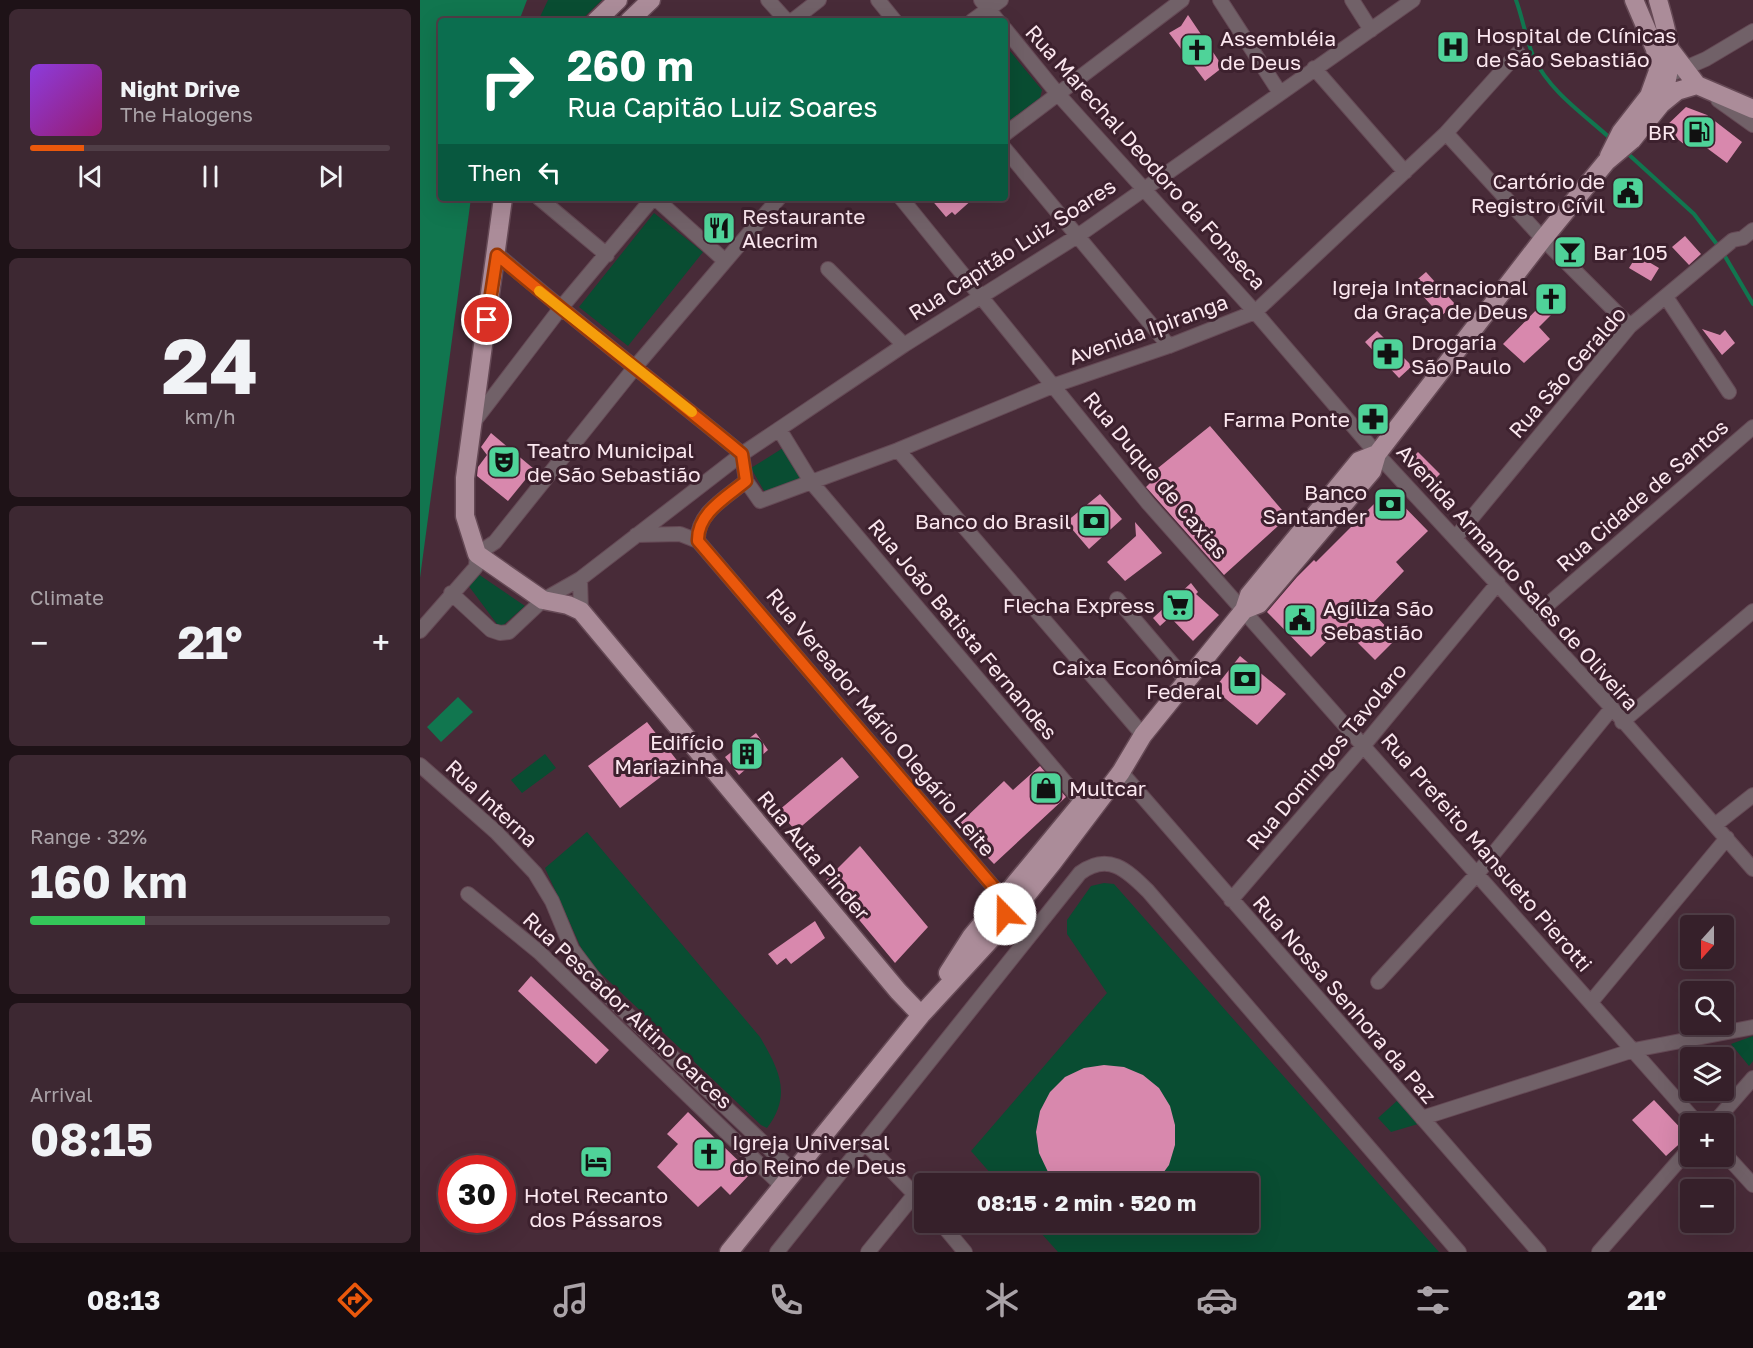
<!DOCTYPE html>
<html lang="en">
<head>
<meta charset="utf-8">
<style>
  body { margin:0; font-family:"Golos Text",sans-serif; background:#3d2832; color:#f1f3f6; height:100vh; display:flex; flex-direction:column; font-size:22px; white-space:nowrap }
  * { box-sizing:border-box; margin:0 }
  p { font-size:20px; color:#aaa3a8 }
  .icon { flex:none; width:33px; height:33px; fill:none; stroke:currentColor; stroke-width:2; stroke-linecap:round; stroke-linejoin:round }
  .map { position:relative; flex:1; overflow:hidden }
  .details { display:flex; flex-direction:column; gap:9px; padding:9px; background:#1e1217; width:420px }
  .details>* { flex:none }
  .guide { position:absolute; left:18px; top:18px; width:570px; height:183px; border-radius:6px; box-shadow:0 6px 24px #0002,0 0 0 2px #503e47; background:#0b6e4f; color:#fff; overflow:hidden }
  .needle { width:39px; rotate:201deg }
  .fabs { position:absolute; left:1260px; top:915px; display:grid; gap:12px }
  .fabs a { display:grid; place-items:center; width:54px; height:54px; border-radius:6px; background:#36202a; box-shadow:0 6px 24px #0002,0 0 0 2px #503e47; font-size:30px }
  .speed { position:absolute; left:18px; top:1155px; display:flex; gap:12px; font-size:30px; font-weight:700; text-align:center }
  .speed>* { display:grid; place-content:center; width:78px; height:78px; border-radius:50%; background:#36202a; box-shadow:0 6px 24px #0002,0 0 0 2px #503e47; line-height:1 }
  .speed .limit { border:9px solid #d22; background:#fff; color:#111 }
  .pin { position:absolute; display:grid; place-items:center; width:51px; height:51px; color:#fff; margin:-26px; border:3px solid #fff; border-radius:50%; box-shadow:0 2px 6px #0007 }
  .me { position:absolute; width:66px; margin:-33px; rotate:338deg; stroke-linejoin:round; filter:drop-shadow(0 0 4px #0008) }
  .turn { display:flex; align-items:center; gap:21px; height:126px; padding:0 30px; font-size:27px }
  .turn .icon { width:78px; height:78px; stroke-width:2.5 }
  .turn b { display:block; font-size:42px; line-height:51px }
  .then { display:flex; align-items:center; height:57px; padding:0 30px; background:#0003; gap:12px; font-size:22px }
  .big { font-size:45px; font-weight:700; line-height:1.1 }
  .details .widget { flex:1; display:flex; flex-direction:column; justify-content:center; gap:9px; min-width:0; padding:0 21px; border-radius:9px; background:#3d2832 }
  .details .dial { align-items:center; gap:0 }
  .dial b { font-size:78px; line-height:1 }
  .song { display:flex; align-items:center; gap:18px }
  .cover { width:72px; height:72px; border-radius:9px; background:linear-gradient(135deg,hsl(270 70% 55%),hsl(320 70% 35%)) }
  .played { height:6px; border-radius:3px; background:linear-gradient(90deg,#ea580c 15%,#503e47 15%) }
  .keys { display:flex; justify-content:space-around; direction:ltr }
  .heat { display:flex; justify-content:space-between; align-items:center; font-size:33px; direction:ltr }
  .charge { height:9px; border-radius:4px; background:linear-gradient(90deg,#34c759 32%,#503e47 0) }
  .trip { position:absolute; left:494px; top:1173px; width:345px; height:60px; border-radius:6px; background:#36202a; box-shadow:0 6px 24px #0002,0 0 0 2px #503e47; font-weight:700; line-height:60px; text-align:center }
  .tabs { display:flex; height:96px; justify-content:space-around; align-items:center; background:#160d11; color:#aaa3a8 }
  .tabs .icon { width:42px; height:42px }
  .tabs .selected { color:#ea580c }
  .tabs b { font-size:27px; color:#f1f3f6 }
  main { display:flex; flex:1; min-height:0 }
  .map>svg:first-child { display:block }
  .green { fill:#094d32 }
  .water { fill:#11764f }
  .lines { fill:none; stroke-linecap:round; stroke-linejoin:round }
  .stream { stroke:#11764f; stroke-width:4 }
  .building { fill:#d888ad }
  .minor-casing { stroke:#654955; stroke-width:16 }
  .major-casing { stroke:#654955; stroke-width:21 }
  .minor { stroke:#716168; stroke-width:14 }
  .major { stroke:#ab8c99; stroke-width:18 }
  .route-casing { stroke:#983908; stroke-width:15 }
  .route { stroke:#ea580c; stroke-width:10 }
  .slow { stroke:#f59e0b; stroke-width:10 }
  .labels { text-anchor:middle; dominant-baseline:central; stroke-width:6; stroke-linejoin:round; paint-order:stroke }
  .poi-label { font-size:21px; fill:#fbe7ef; stroke:#3d212e; text-anchor:start }
  .street-label { font-size:21px; fill:#fbe7ef; stroke:#3d212e }
</style>
</head>
<body>
<main>
<section class="details">
<div class="widget">
<div class="song"><i class="cover"></i><div><b>Night Drive</b><p>The Halogens</p></div></div>
<div class="played"></div>
<div class="keys"><svg class="icon" aria-label="previous" viewBox="0 0 24 24"><path d="M18 5L8 12l10 7zM5 5v14"/></svg><svg class="icon" aria-label="pause" viewBox="0 0 24 24"><path d="M8 5v14M16 5v14"/></svg><svg class="icon" aria-label="next" viewBox="0 0 24 24"><path d="M6 5l10 7-10 7zM19 5v14"/></svg></div>
</div>
<div class="widget dial"><b>24</b><p>km/h</p></div>
<div class="widget"><p>Climate</p>
<div class="heat"><a>−</a><b class="big">21°</b><a>+</a></div>
</div>
<div class="widget"><p>Range · 32%</p><b class="big">160 km</b><div class="charge"></div></div>
<div class="widget"><p>Arrival</p><b class="big">08:15</b></div>
</section>
<div class="map">
<svg width="1333" height="1252" viewBox="0 0 1333 1252">
  <rect width="100%" height="100%" fill="#482b38"/>
  <!-- green -->
  <path class="green" d="M128,0H182L160,21H118Z
    M585,45L622,90L620,98L585,124Z
    M234,213L283,252L208,346L159,307Z
    M363,448L391,476L347,496L331,468Z
    M58,574L105,606L80,628L48,585Z
    M125,754L136,768L102,793L91,780Z
    M167,832L340,1037C358,1068 373,1094 347,1128L341,1125L171,964L163,952L125,868Z
    M684,883L694,884L1019,1252H638L612,1223L828,1222V1184L579,1183L551,1151L687,993L647,934V920L671,886Z
    M1333,1036V1061L1329,1066L1311,1044Z
    M978,1100L998,1124L971,1132L958,1118Z"/>
  <!-- water -->
  <path class="water" d="M0,0H107L99,21H21V198H51L0,578Z
    M38,697L53,712L21,742L7,727Z"/>
  <g class="lines">
    <!-- stream -->
    <path class="stream" d="M1096,0C1103,19 1106,40 1114,58C1130,92 1165,115 1191,139
      M1206,152L1274,214L1299,247
      M1303,253L1333,304"/>
  </g>
  <!-- building -->
  <path class="building" d="M768,15L803,67L785,81L749,33L761,26Z
    M1266,107L1287,115L1322,142L1307,163L1272,137L1265,145L1244,128Z
    M510,198H554L535,215L532,212L526,217Z
    M1265,236L1281,254L1269,265L1252,247Z
    M1217,255L1239,268L1231,281L1209,268Z
    M1006,272L1035,304L1021,316L992,284Z
    M1131,286L1145,301L1119,327L1130,339L1104,363L1083,344L1122,304L1117,298Z
    M1282,329L1300,335L1305,330L1315,343L1302,355Z
    M957,331L992,366L979,378L945,342Z
    M790,426L868,517L804,575L726,487L737,476L733,472Z
    M71,433L114,469L88,501L57,476L58,467L67,455L61,447Z
    M998,452L1020,474L1008,486L986,464Z
    M968,490L1008,531L976,562L984,571L948,608L977,638L955,660L922,627L891,657L847,612L877,577L894,560L896,562Z
    M680,494L702,519L669,549L646,522Z
    M715,522L742,553L705,581L687,562L716,536Z
    M771,583L778,592L776,594L799,615L773,641L750,617L740,626L733,618Z
    M820,656L866,694L837,725L794,689Z
    M227,722L259,763L200,808L168,766Z
    M336,733L348,750L319,775L305,757Z
    M422,757L439,777L376,831L358,811Z
    M620,766L646,797L574,864L537,826L584,781L593,790Z
    M440,846L508,927L475,963L406,880Z
    M395,921L405,938L371,964L366,958L357,965L348,954Z
    M111,976L189,1050L176,1064L98,991Z
    M684,1065L704,1067L723,1075L739,1088L750,1106L755,1125V1145L749,1165L735,1184H638L628,1172L619,1153L616,1132L620,1111L630,1092L645,1077L664,1068Z
    M1234,1100L1268,1136L1246,1156L1212,1120Z
    M268,1112L331,1173L310,1195L301,1186L278,1207L237,1167L258,1144L247,1134Z"/>
  <g class="lines">
    <!-- minor casing -->
    <g class="minor-casing">
      <path id="minor" d="M348,0L367,21
        M458,0L475,21
        M561,0L578,21
        M800,0L860,93
        M932,0L951,30
        M372,21L399,0
        M552,21L581,0
        M585,29L637,93L835,312L957,454L1192,708L1333,869
        M894,68L985,172
        M1256,72L1286,59L1333,31
        M1298,100L1333,125
        M1026,133L1123,239L1210,326
        M585,134L762,0
        M585,149L749,346
        M119,198L187,255
        M235,198L304,260
        M481,198L728,503L1278,1124
        M77,254C157,323 241,387 322,454L326,481L340,501L478,450L635,385L749,346L835,312L1026,133L1098,53
        M408,269L484,345
        M1246,297L1309,392
        M53,423L140,309L233,198
        M359,429L392,483L662,802
        M478,450L723,735
        M216,535L260,534L278,541L583,898L585,906
        M1036,537L1210,326L1313,240L1323,238L1333,230
        M278,541C276,513 307,497 326,481
        M160,579L161,611
        M31,593L71,630L80,633L89,632L123,600L160,579L322,454L484,345L659,235L993,0
        M697,599L766,680
        M1111,619L1333,427
        M0,631L56,567L57,554L75,542L216,366L359,198
        M1202,722L1333,611
        M0,765L76,832L115,873L132,901L152,949L185,993L373,1171
        M701,772L1119,1252
        M1295,825L1333,795
        M48,894L119,952L361,1185
        M811,900L944,745L1078,583
        M958,982L1057,874L1192,708
        M1171,1002L1307,838
        M1002,1118L1214,1050L1333,1027
        M1293,1124L1333,1078
        M444,1142L504,1204
        M1304,1153L1333,1185
        M520,1222L545,1252
        M357,1252L660,873C688,852 707,870 728,891L1039,1252
        M448,1252L495,1194
        M1179,1252L1270,1148"/>
    </g>
    <!-- major casing -->
    <g class="major-casing">
      <path id="major" d="M1238,0C1248,35 1255,55 1244,91
        M176,21L198,0
        M209,21L231,0
        M1249,48L1277,85
        M1277,85L1333,109
        M1189,156L1201,132L1229,96L1238,71L1235,49L1214,0
        M83,198L45,478V516L57,554L123,600L148,605L161,611L478,991L501,1015
        M824,610L839,604L952,471L957,454L1123,239L1186,162L1212,140L1241,104L1257,91L1277,85
        M528,973L551,937L665,799
        M309,1252L501,1015L572,938L633,862L701,772L723,735L824,610L829,595L939,461L957,454"/>
    </g>
    <!-- minor -->
    <use href="#minor" class="minor"/>
    <!-- major -->
    <use href="#major" class="major"/>
  </g>
  <g class="lines">
    <!-- route casing -->
    <g class="route-casing">
      <path id="route" d="M67,320L77,255C157,323 241,387 322,454L326,481C307,497 277,513 278,541L583,898L585,914"/>
    </g>
    <!-- route -->
    <use href="#route" class="route"/>
    <!-- slow -->
    <path class="slow" d="M119,291L272,412"/>
  </g>
  <!-- icons -->
  <defs>
    <g id="hospital-square" transform="scale(1.725)"><rect x="-9" y="-9" width="18" height="18" rx="4" fill="#4fd399" stroke="#3d212e"/><path d="M-5-5h3v3.5h4V-5h3V5h-3V1.5h-4V5h-3Z" fill="#111"/></g>
    <g id="church-square" transform="scale(1.725)"><rect x="-9" y="-9" width="18" height="18" rx="4" fill="#4fd399" stroke="#3d212e"/><path d="M-1.2-6h2.4v3.5h3.3v2.4h-3.3V6h-2.4V-.1h-3.3v-2.4h3.3Z" fill="#111"/></g>
    <g id="fuel-square" transform="scale(1.725)"><rect x="-9" y="-9" width="18" height="18" rx="4" fill="#4fd399" stroke="#3d212e"/><path d="M-5.5-6h7V0h2V4h1.3V-2.5L3-4.5l.8-.8L6-3V5H2.5V1h-1V6h-7ZM-4.2-4.7v3.2H.2V-4.7Z" fill="#111"/></g>
    <g id="civic-square" transform="scale(1.725)"><rect x="-9" y="-9" width="18" height="18" rx="4" fill="#4fd399" stroke="#3d212e"/><path d="M-.6-6.5H3V-4.5H.6V-3L4-1V1h2V6H-6V1h2V-1L-.6-3ZM-1.2 2.5V6h2.4V2.5Z" fill="#111"/></g>
    <g id="restaurant-square" transform="scale(1.725)"><rect x="-9" y="-9" width="18" height="18" rx="4" fill="#4fd399" stroke="#3d212e"/><path d="M-5-6h1v4h1v-4h1v4h1v-4h1v5L-1.5 .5V6h-2V.5L-5-1ZM5-6V6H3V1.5H1.5Q1.5-4 5-6Z" fill="#111"/></g>
    <g id="bar-square" transform="scale(1.725)"><rect x="-9" y="-9" width="18" height="18" rx="4" fill="#4fd399" stroke="#3d212e"/><path d="M-6-5H6L.8 .8V4.5H3.5V6h-7V4.5H-.8V.8Z" fill="#111"/></g>
    <g id="pharmacy-square" transform="scale(1.725)"><rect x="-9" y="-9" width="18" height="18" rx="4" fill="#4fd399" stroke="#3d212e"/><path d="M-2-6h4v4h4v4h-4v4h-4v-4h-4v-4h4Z" fill="#111"/></g>
    <g id="theatre-square" transform="scale(1.725)"><rect x="-9" y="-9" width="18" height="18" rx="4" fill="#4fd399" stroke="#3d212e"/><path d="M-5-5.5Q0-4 5-5.5V0Q5 5 0 6Q-5 5-5 0ZM-3.3-2.5H-1v1.5H-3.3ZM1-2.5H3.3v1.5H1ZM-2.8 1Q0 5.5 2.8 1Z" fill="#111"/></g>
    <g id="bank-square" transform="scale(1.725)"><rect x="-9" y="-9" width="18" height="18" rx="4" fill="#4fd399" stroke="#3d212e"/><path d="M-6-4H6V4H-6ZM0-2.3a2.3 2.3 0 1 0 0 4.6a2.3 2.3 0 1 0 0-4.6Z" fill="#111"/></g>
    <g id="supermarket-square" transform="scale(1.725)"><rect x="-9" y="-9" width="18" height="18" rx="4" fill="#4fd399" stroke="#3d212e"/><path d="M-6-5.5h2.5l.6 2H6L4.5 2H-2.5L-4.4-4H-6ZM-1.5 3.2a1.3 1.3 0 1 0 .1 0ZM3 3.2a1.3 1.3 0 1 0 .1 0Z" fill="#111"/></g>
    <g id="building-square" transform="scale(1.725)"><rect x="-9" y="-9" width="18" height="18" rx="4" fill="#4fd399" stroke="#3d212e"/><path d="M-4-6H4V6H1V3H-1V6H-4ZM-2.5-4.3h1.7v1.8h-1.7ZM.8-4.3h1.7v1.8H.8ZM-2.5-1h1.7V.8h-1.7ZM.8-1h1.7V.8H.8Z" fill="#111"/></g>
    <g id="shop-square" transform="scale(1.725)"><rect x="-9" y="-9" width="18" height="18" rx="4" fill="#4fd399" stroke="#3d212e"/><path d="M-5-2.5h2.3a2.7 3.5 0 0 1 5.4 0H5L5.5 6h-11ZM-1.5-2.5h3a1.5 2.3 0 0 0-3 0Z" fill="#111"/></g>
    <g id="hotel-square" transform="scale(1.725)"><rect x="-9" y="-9" width="18" height="18" rx="4" fill="#4fd399" stroke="#3d212e"/><path d="M-6-4.5h1.5V1H6V5H4.5V3h-9V5H-6ZM-4 0a1.8 1.8 0 1 1 3.6 0ZM.5 0V-2.5h3Q6-2.5 6 0Z" fill="#111"/></g>
  </defs>
  <g fill-rule="evenodd">
    <use href="#hospital-square" x="1033" y="47"/>
    <use href="#church-square" x="777" y="50"/>
    <use href="#fuel-square" x="1279" y="132"/>
    <use href="#civic-square" x="1208" y="193"/>
    <use href="#restaurant-square" x="299" y="228"/>
    <use href="#bar-square" x="1150" y="252"/>
    <use href="#church-square" x="1131" y="299"/>
    <use href="#pharmacy-square" x="968" y="354"/>
    <use href="#pharmacy-square" x="953" y="419"/>
    <use href="#theatre-square" x="84" y="462"/>
    <use href="#bank-square" x="970" y="504"/>
    <use href="#bank-square" x="674" y="521"/>
    <use href="#supermarket-square" x="758" y="605"/>
    <use href="#civic-square" x="880" y="620"/>
    <use href="#bank-square" x="825" y="679"/>
    <use href="#building-square" x="327" y="754"/>
    <use href="#shop-square" x="626" y="788"/>
    <use href="#church-square" x="289" y="1154"/>
    <use href="#hotel-square" x="176" y="1162"/>
  </g>
  <g class="labels">
    <!-- poi labels -->
    <g class="poi-label">
      <text x="1056" y="35">Hospital de Clínicas<tspan x="1056" dy="24">de São Sebastião</tspan></text>
      <text x="800" y="38">Assembléia<tspan x="800" dy="24">de Deus</tspan></text>
      <text x="1256" y="132" text-anchor="end">BR</text>
      <text x="1185" y="181" text-anchor="end">Cartório de<tspan x="1185" dy="24">Registro Cívil</tspan></text>
      <text x="322" y="216">Restaurante<tspan x="322" dy="24">Alecrim</tspan></text>
      <text x="1173" y="252">Bar 105</text>
      <text x="1108" y="287" text-anchor="end">Igreja Internacional<tspan x="1108" dy="24">da Graça de Deus</tspan></text>
      <text x="991" y="342">Drogaria<tspan x="991" dy="24">São Paulo</tspan></text>
      <text x="930" y="419" text-anchor="end">Farma Ponte</text>
      <text x="107" y="450">Teatro Municipal<tspan x="107" dy="24">de São Sebastião</tspan></text>
      <text x="947" y="492" text-anchor="end">Banco<tspan x="947" dy="24">Santander</tspan></text>
      <text x="651" y="521" text-anchor="end">Banco do Brasil</text>
      <text x="735" y="605" text-anchor="end">Flecha Express</text>
      <text x="903" y="608">Agiliza São<tspan x="903" dy="24">Sebastião</tspan></text>
      <text x="802" y="667" text-anchor="end">Caixa Econômica<tspan x="802" dy="24">Federal</tspan></text>
      <text x="304" y="742" text-anchor="end">Edifício<tspan x="304" dy="24">Mariazinha</tspan></text>
      <text x="649" y="788">Multcar</text>
      <text x="312" y="1142">Igreja Universal<tspan x="312" dy="24">do Reino de Deus</tspan></text>
      <text x="176" y="1195" text-anchor="middle">Hotel Recanto<tspan x="176" dy="24">dos Pássaros</tspan></text>
    </g>
    <!-- street labels -->
    <g class="street-label">
      <text transform="translate(726 157) rotate(48)">Rua Marechal Deodoro da Fonseca</text>
      <text transform="translate(592 249) rotate(-33)">Rua Capitão Luiz Soares</text>
      <text transform="translate(728 329) rotate(-20)">Avenida Ipiranga</text>
      <text transform="translate(1147 372) rotate(-49)">Rua São Geraldo</text>
      <text transform="translate(736 475) rotate(50)">Rua Duque de Caxias</text>
      <text transform="translate(1222 495) rotate(-41)">Rua Cidade de Santos</text>
      <text transform="translate(1098 577) rotate(48)">Avenida Armando Sales de Oliveira</text>
      <text transform="translate(543 629) rotate(50)">Rua João Batista Fernandes</text>
      <text transform="translate(461 722) rotate(50)">Rua Vereador Mário Olegário Leite</text>
      <text transform="translate(906 756) rotate(-50)">Rua Domingos Tavolaro</text>
      <text transform="translate(72 803) rotate(43)">Rua Interna</text>
      <text transform="translate(1067 852) rotate(49)">Rua Prefeito Mansueto Pierotti</text>
      <text transform="translate(394 855) rotate(50)">Rua Auta Pinder</text>
      <text transform="translate(925 999) rotate(49)">Rua Nossa Senhora da Paz</text>
      <text transform="translate(208 1010) rotate(43)">Rua Pescador Altino Garces</text>
    </g>
  </g>
</svg>
<div class="fabs">
<a><svg class="needle" viewBox="-14 -14 28 28"><path d="M0-13l5 13h-10z" fill="#e53935"/><path d="M0 13l5-13h-10z" fill="#aaa3a8"/></svg></a>
<a><svg class="icon" aria-label="search" viewBox="0 0 24 24"><circle cx="10" cy="10" r="6"/><path d="M15 15l6 6"/></svg></a>
<a><svg class="icon" aria-label="layers" viewBox="0 0 24 24"><path d="M12 4l9 5-9 5-9-5zM3 14l9 5 9-5"/></svg></a>
<a>+</a>
<a>−</a>
</div>
<div class="speed"><div class="limit">30</div></div>
<div class="pin" style="left:67px;top:320px;background:#d93025"><svg class="icon" aria-label="arrive" viewBox="0 0 24 24"><path d="M6 21V4h12l-3 4 3 4H6"/></svg></div>
<svg class="me" style="left:585px;top:914px" viewBox="-20 -20 40 40"><circle r="19" fill="#fff"/><path d="M0-13L10 11 0 6-10 11z" fill="#ea580c"/></svg>
<div class="trip">08:15 · 2 min · 520 m</div>
<div class="guide">
<div class="turn"><svg class="icon" aria-label="right" viewBox="0 0 24 24"><path d="M7 20v-9h11M14 6l5 5-5 5"/></svg><div><b>260 m</b>Rua Capitão Luiz Soares</div></div>
<div class="then">Then<svg class="icon" aria-label="left" viewBox="0 0 24 24"><path d="M17 20v-9H6M10 6l-5 5 5 5"/></svg></div>
</div>
</div>
</main>
<nav class="tabs">
<b>08:13</b>
<svg class="icon selected" aria-label="directions" viewBox="0 0 24 24"><path d="M12 3l9 9-9 9-9-9zM9 14v-3h6M13 9l2 2-2 2"/></svg>
<svg class="icon" aria-label="music" viewBox="0 0 24 24"><path d="M9 18V5l10-2v13"/><circle cx="6" cy="18" r="3"/><circle cx="16" cy="16" r="3"/></svg>
<svg class="icon" aria-label="phone" viewBox="0 0 24 24"><path d="M5 4h4l2 5-3 2q2 4 5 5l2-3 5 2v4C11 20 4 13 5 4z"/></svg>
<svg class="icon" aria-label="climate" viewBox="0 0 24 24"><path d="M12 3v18M4 7l16 10M4 17L20 7"/></svg>
<svg class="icon" aria-label="car" viewBox="0 0 24 24"><path d="M5 17H2v-5l4-1 3-4h7l3 4 3 1v5h-3M9 17h6M6 11h13"/><circle cx="7" cy="17" r="2"/><circle cx="17" cy="17" r="2"/></svg>
<svg class="icon" aria-label="filters" viewBox="0 0 24 24"><path d="M4 7h16M4 17h16"/><circle cx="9" cy="7" r="2"/><circle cx="15" cy="17" r="2"/></svg>
<b>21°</b>
</nav>
</body>
</html>
